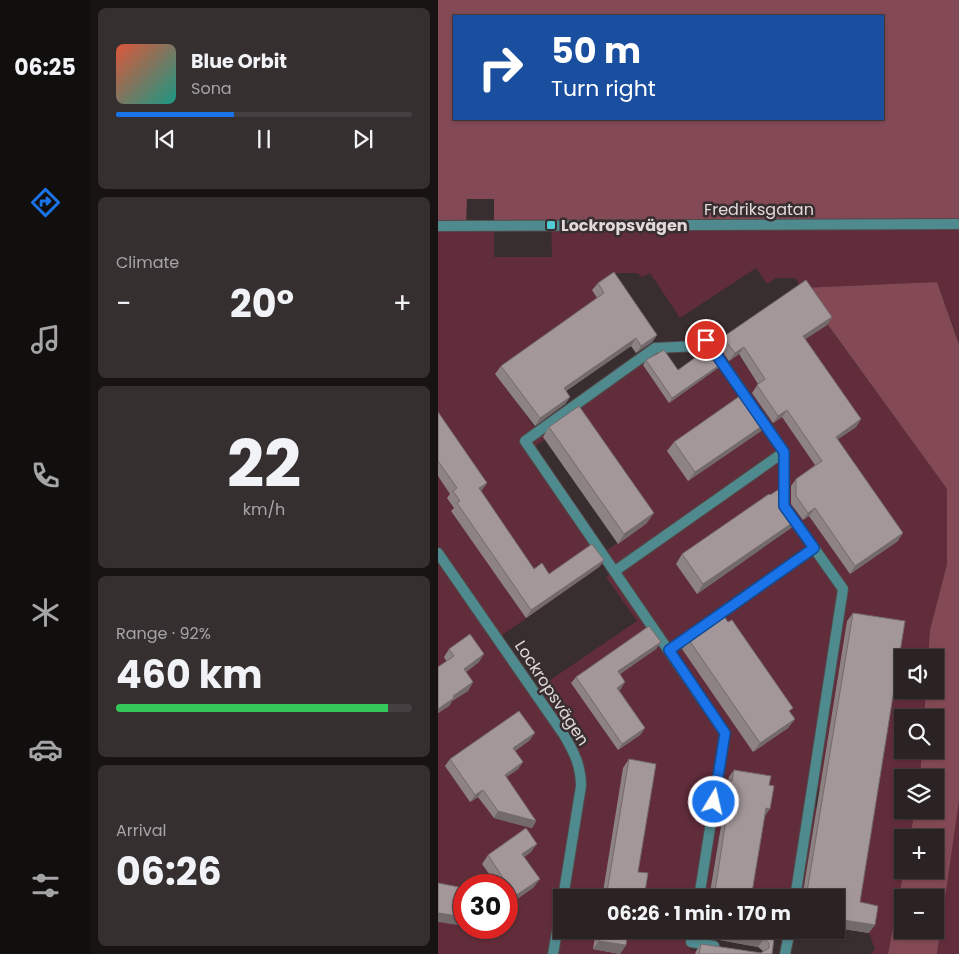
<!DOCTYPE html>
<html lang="en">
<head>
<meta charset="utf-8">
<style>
  body { margin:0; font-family:Poppins,sans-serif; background:#362f30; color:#f1f3f6; height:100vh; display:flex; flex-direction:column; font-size:19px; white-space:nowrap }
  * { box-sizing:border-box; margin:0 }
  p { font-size:16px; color:#a5a4a6 }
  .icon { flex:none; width:28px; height:28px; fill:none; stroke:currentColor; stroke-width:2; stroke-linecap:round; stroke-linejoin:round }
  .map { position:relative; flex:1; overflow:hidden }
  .panel { display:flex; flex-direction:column; gap:8px; padding:8px; background:#171313; width:348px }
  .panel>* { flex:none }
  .hud { position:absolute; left:15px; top:15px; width:431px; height:105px; border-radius:0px; box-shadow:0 1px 4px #0004,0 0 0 1px #463f41; background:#1a4fa0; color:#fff; overflow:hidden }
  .fabs { position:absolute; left:456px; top:649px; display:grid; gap:10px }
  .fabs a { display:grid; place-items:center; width:50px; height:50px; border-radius:0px; background:#2a2223; box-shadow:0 1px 4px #0004,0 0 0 1px #463f41; font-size:25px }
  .speed { position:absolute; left:15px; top:874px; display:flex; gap:10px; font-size:25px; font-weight:700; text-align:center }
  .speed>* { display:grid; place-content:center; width:65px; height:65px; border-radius:50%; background:#2a2223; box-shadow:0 1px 4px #0004,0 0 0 1px #463f41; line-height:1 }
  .speed .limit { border:8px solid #d22; background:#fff; color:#111 }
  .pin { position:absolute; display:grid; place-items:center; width:42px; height:42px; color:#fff; margin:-21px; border:2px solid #fff; border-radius:50%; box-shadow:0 1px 5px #0007 }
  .me { position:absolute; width:55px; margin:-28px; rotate:9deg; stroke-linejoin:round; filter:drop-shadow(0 0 4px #0008) }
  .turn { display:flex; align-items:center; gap:18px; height:105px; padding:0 15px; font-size:22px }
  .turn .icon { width:65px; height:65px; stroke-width:2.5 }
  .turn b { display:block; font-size:35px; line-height:42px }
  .big { font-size:38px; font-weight:700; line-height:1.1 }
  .panel .card { flex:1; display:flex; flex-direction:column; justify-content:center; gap:8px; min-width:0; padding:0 18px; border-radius:8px; background:#362f30 }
  .panel .dial { align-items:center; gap:0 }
  .dial b { font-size:65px; line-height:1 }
  .song { display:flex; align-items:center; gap:15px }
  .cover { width:60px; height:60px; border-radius:8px; background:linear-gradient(135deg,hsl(10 70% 55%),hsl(170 70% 35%)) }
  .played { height:5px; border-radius:2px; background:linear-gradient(90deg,#1a73e8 40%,#463f41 40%) }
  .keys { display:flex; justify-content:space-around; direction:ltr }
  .heat { display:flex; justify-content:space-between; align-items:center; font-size:28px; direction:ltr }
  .charge { height:8px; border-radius:4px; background:linear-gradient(90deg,#34c759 92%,#463f41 0) }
  .trip { position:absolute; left:115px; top:889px; width:292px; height:50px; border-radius:0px; background:#2a2223; box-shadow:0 1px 4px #0004,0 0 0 1px #463f41; font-weight:700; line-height:50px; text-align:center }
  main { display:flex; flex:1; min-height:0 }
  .menu { display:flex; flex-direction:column; width:90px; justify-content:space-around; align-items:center; background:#110e0e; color:#a5a4a6 }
  .menu .icon { width:35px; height:35px }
  .menu .on { color:#1a73e8 }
  .menu b { font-size:22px; color:#f1f3f6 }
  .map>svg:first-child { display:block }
  .green { fill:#622d3a; fill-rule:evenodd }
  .forest { fill:#834955; fill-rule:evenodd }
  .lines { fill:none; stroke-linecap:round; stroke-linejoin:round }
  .minor-casing { stroke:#53494a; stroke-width:12 }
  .tertiary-casing { stroke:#53494a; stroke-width:12 }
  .minor { stroke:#4e8a8e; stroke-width:10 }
  .tertiary { stroke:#4e8a8e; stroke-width:10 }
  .wall { fill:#8d8284 }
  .shaded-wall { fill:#736a6b }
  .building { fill:#a49799; stroke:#736a6b }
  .route-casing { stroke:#114b97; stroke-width:12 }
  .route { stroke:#1a73e8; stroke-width:9 }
  .poi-dot { fill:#51ccd5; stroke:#382d2f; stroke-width:2 }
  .labels { text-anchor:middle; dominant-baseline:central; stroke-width:5; stroke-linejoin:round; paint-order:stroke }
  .street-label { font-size:16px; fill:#e0d9da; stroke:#382d2f }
  .poi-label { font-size:16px; font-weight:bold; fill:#e0d9da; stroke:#382d2f; text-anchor:start }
</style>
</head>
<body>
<main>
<nav class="menu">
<b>06:25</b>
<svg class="icon on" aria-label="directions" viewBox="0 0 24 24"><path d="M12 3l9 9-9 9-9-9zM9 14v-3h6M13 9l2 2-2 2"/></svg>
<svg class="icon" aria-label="music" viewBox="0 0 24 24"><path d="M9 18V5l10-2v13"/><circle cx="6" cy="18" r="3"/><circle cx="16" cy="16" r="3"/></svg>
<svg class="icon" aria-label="phone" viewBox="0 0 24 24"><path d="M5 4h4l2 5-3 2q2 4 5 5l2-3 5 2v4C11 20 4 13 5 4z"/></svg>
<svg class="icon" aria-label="climate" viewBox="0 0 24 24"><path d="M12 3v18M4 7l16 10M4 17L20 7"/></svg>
<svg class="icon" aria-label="car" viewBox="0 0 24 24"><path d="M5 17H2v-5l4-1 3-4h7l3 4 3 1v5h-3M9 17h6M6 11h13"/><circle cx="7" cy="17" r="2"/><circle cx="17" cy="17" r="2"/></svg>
<svg class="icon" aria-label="filters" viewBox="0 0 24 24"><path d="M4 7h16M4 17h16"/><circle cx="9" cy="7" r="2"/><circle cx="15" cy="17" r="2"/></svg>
</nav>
<section class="panel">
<div class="card">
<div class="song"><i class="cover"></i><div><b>Blue Orbit</b><p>Sona</p></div></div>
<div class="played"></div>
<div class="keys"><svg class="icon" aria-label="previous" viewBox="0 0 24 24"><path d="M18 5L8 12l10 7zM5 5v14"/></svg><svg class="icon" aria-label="pause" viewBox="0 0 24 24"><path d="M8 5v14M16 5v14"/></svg><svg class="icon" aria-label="next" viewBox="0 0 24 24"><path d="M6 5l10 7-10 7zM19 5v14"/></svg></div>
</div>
<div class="card"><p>Climate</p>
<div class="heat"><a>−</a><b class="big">20°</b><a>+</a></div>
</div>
<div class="card dial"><b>22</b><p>km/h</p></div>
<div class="card"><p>Range · 92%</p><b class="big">460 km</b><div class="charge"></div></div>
<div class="card"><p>Arrival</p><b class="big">06:26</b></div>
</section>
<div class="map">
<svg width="522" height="954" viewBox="0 0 522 954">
  <rect width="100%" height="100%" fill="#382d2f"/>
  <!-- green -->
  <path class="green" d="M521,224V342L499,282L363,288L358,278H338L329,284L318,268L242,318L212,273L204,277L199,273H178L171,279L161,301L58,374L100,432L201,359L231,402L285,365L268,339L283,329L316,377L346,323L374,304L509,489V564L492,630L490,657L465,658V690H488L486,717L465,718V750H484L482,777L465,778V810H477L472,837L465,838L466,870L450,954H432L437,949L431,933L434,914L417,910L382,789L377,788L374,806L379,807L364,897H309L322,816H327L291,778L289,789H284L281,806L286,808L271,897L124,898V930H266L263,944L253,943L252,950L258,951L257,954H0V226L56,225V257H114L113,225ZM137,419L209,522L165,553L93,449ZM399,454L459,540L412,574L352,487ZM345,534L259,594L238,564V563ZM170,561L177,571L168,577L199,621L96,691L60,638ZM26,885H69V928H26Z
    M521,800V954H499Z"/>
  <!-- forest -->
  <path class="forest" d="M0,0H521V224L56,225V199H29L28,225L0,226ZM16,16H445V119H16Z
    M499,282L521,344V801L499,954H450L466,870H498V838L472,837L477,810H498V778L482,777L484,750H498V718L486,717L488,690H498V658L490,657L492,630L509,564V489L363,288ZM465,898H498V930H465Z"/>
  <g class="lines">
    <!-- minor casing -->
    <g class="minor-casing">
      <path id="minor" d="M0,553L126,735C136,752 143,766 143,786L125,898
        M177,571L346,452
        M231,650L376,548L346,506V452L321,415
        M261,898L287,733L87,441L217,348L259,346L268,339L312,403
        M357,898L405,589L376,548
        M255,930L253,942L276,946
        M115,954L124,903
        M347,954L352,930"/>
    </g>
    <!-- tertiary casing -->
    <g class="tertiary-casing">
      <path id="tertiary" d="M0,226L522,224"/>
    </g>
    <!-- minor -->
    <use href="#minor" class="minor"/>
    <!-- tertiary -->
    <use href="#tertiary" class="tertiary"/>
  </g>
  <!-- wall -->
  <path class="wall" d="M160,283L219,335L214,342L198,353L193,346L128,391L132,397L127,404L97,426L57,374L63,366L159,298L154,290Z
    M394,317L389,325L367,339L423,419L418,427L400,439L460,541L412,574L371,516L365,520L353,504V486L358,479L377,465L344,417L335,423L314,393L320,384L301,354L291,361L280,345L285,337Z
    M208,360L240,370L280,368L231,403L205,365Z
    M0,412L49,483L43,491L96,569L111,574L166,560L161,567L88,618L13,511L16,508L9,498L12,494L0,476Z
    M111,427L209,523L180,544L105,437Z
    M323,431L250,481L229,451L236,442Z
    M332,495L347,500L360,519L353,528L259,594L238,564L244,554Z
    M415,613L422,902L431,933L399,928V898H364L409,621Z
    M251,640L352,712L357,719L350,728L315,752L244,649Z
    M223,642L218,649L182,674L183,689L181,690L207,728L202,735L180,750L133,683L138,677Z
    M11,649L41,662L28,672L35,682L30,691L14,701L11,706L0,713V667L9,662L6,657Z
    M92,740L77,751L85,762L80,769L68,777L98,821L94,828L56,818L40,797L32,802L7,766L12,759Z
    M191,759L200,872L206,898H164L185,768Z
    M296,770L327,816L313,898H271L286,808L282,807L285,789L290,781L291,777Z
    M93,852L86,857L96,887L72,904L69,900V885H59L44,864L50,855Z
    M158,930H190L188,945L182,954L155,949Z
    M266,930H340L338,933H337L334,954H257L258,951L263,944L323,953L325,951L320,947L265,937Z"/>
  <!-- shaded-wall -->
  <path class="shaded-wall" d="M394,317L389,325L360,344L365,336Z
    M219,335L214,342L198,353L203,346Z
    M198,338L193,346L121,395L126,388Z
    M306,347L301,354L291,361L297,353Z
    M283,364L280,368L231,403L234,398Z
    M132,397L127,404L97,426L102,418Z
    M349,410L344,417L335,423L340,416Z
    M423,419L418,427L393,444L398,437Z
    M330,422L323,431L250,481L257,472Z
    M49,483L44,490L35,496L41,488Z
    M377,508L371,516L365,520L370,513Z
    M216,513L209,523L180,544L186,534Z
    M360,519L353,528L259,594L265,584Z
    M465,533L460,541L412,574L417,566Z
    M166,560L161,567L88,618L93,610Z
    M223,642L218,649L175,678L180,671Z
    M46,654L41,662L20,677L26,669Z
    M35,682L30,691L14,701L11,706L0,713V709L15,696Z
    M187,682L183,689L175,694L179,688Z
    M357,719L350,728L315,752L322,743Z
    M207,728L202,735L180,750L184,744Z
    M97,733L92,740L70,755L75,748Z
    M85,762L80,769L62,782L67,775Z
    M45,790L40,797L32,802L37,795Z
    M288,799L291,800L286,808L282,807Z
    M328,808L332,809L327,816H322Z
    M60,811L98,821L94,828L56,818Z
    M99,844L93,852L78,862L84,854Z
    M102,879L96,887L72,904L77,896Z
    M0,913L26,917V926L0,922Z
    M399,919L437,925L431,933L399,928Z
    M270,930H274L326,939L320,947L265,937Z
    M161,941L188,945L182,954L155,949Z"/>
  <!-- building -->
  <path class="building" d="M176,272L219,335L203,346L198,338L126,388L132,397L102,418L63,366L166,293L160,283Z
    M368,280L394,317L365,336L423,419L398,437L465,533L417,566L377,508L370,513L358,496V479L384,461L349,410L340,416L319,385L327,379L306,347L297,353L285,337Z
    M272,347L283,364L234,398L208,360L226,350L240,370Z
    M309,391L330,422L257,472L236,442Z
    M141,406L216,513L186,534L111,427Z
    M0,412L49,483L41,488L96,569L104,563L111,574L154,544L166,560L93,610L19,503L22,501L15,491L19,488L0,461Z
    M346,486L347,500L360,519L265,584L244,554L331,494L332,495Z
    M415,613L467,621L422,902L440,906L437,925L399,919V898H368Z
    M285,615L290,622L294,620L355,708L351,711L357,719L322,743L251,640Z
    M211,626L223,642L180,671L187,682L179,688L207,728L184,744L138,677Z
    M32,634L46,654L26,669L35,682L15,696L16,698L0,709V667L16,656L11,649Z
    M81,711L97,733L75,748L85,762L67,775L98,821L60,811L45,790L37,795L12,759Z
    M191,759L218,764L200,872L210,873L206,898H168Z
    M296,770L333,776L331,785L336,786L332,809L328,808L313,898H276L291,800L288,799L291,781H294Z
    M88,828L99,844L84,854L102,879L77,896L50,855Z
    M0,883L26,888V917L0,913Z
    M163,930H190L188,945L161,941Z
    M274,930H337L334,954H261L263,944L323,953L331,948V943L326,939Z"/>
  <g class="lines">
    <!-- route casing -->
    <g class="route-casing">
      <path id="route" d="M268,340L346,452V506L376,548L231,650L287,733L276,802"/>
    </g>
    <!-- route -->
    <use href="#route" class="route"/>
  </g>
  <!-- markers -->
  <rect class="poi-dot" x="108" y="220" width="10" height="10" rx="2.5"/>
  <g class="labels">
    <!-- street labels -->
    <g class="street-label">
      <text x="321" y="209">Fredriksgatan</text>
      <text transform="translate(114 693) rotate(57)">Lockropsvägen</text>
    </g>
    <!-- poi labels -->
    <g class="poi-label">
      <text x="123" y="225">Lockropsvägen</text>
    </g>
  </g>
</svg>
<div class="fabs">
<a><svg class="icon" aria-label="sound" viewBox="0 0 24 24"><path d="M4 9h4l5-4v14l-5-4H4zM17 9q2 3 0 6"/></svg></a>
<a><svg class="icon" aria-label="search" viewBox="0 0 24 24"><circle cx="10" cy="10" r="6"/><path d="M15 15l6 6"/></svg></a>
<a><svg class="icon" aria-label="layers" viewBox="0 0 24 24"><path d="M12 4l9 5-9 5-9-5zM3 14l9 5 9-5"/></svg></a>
<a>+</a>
<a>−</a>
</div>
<div class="speed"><div class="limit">30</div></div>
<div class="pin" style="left:268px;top:340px;background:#d93025"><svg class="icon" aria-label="arrive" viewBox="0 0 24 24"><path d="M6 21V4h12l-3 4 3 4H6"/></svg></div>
<svg class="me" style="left:276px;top:802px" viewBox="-20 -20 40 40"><circle r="17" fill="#1a73e8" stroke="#fff" stroke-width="3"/><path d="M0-11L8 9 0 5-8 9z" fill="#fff"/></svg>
<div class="trip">06:26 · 1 min · 170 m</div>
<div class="hud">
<div class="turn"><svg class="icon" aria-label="right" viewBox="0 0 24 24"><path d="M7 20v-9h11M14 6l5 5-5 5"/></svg><div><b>50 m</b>Turn right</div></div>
</div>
</div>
</main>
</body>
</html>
